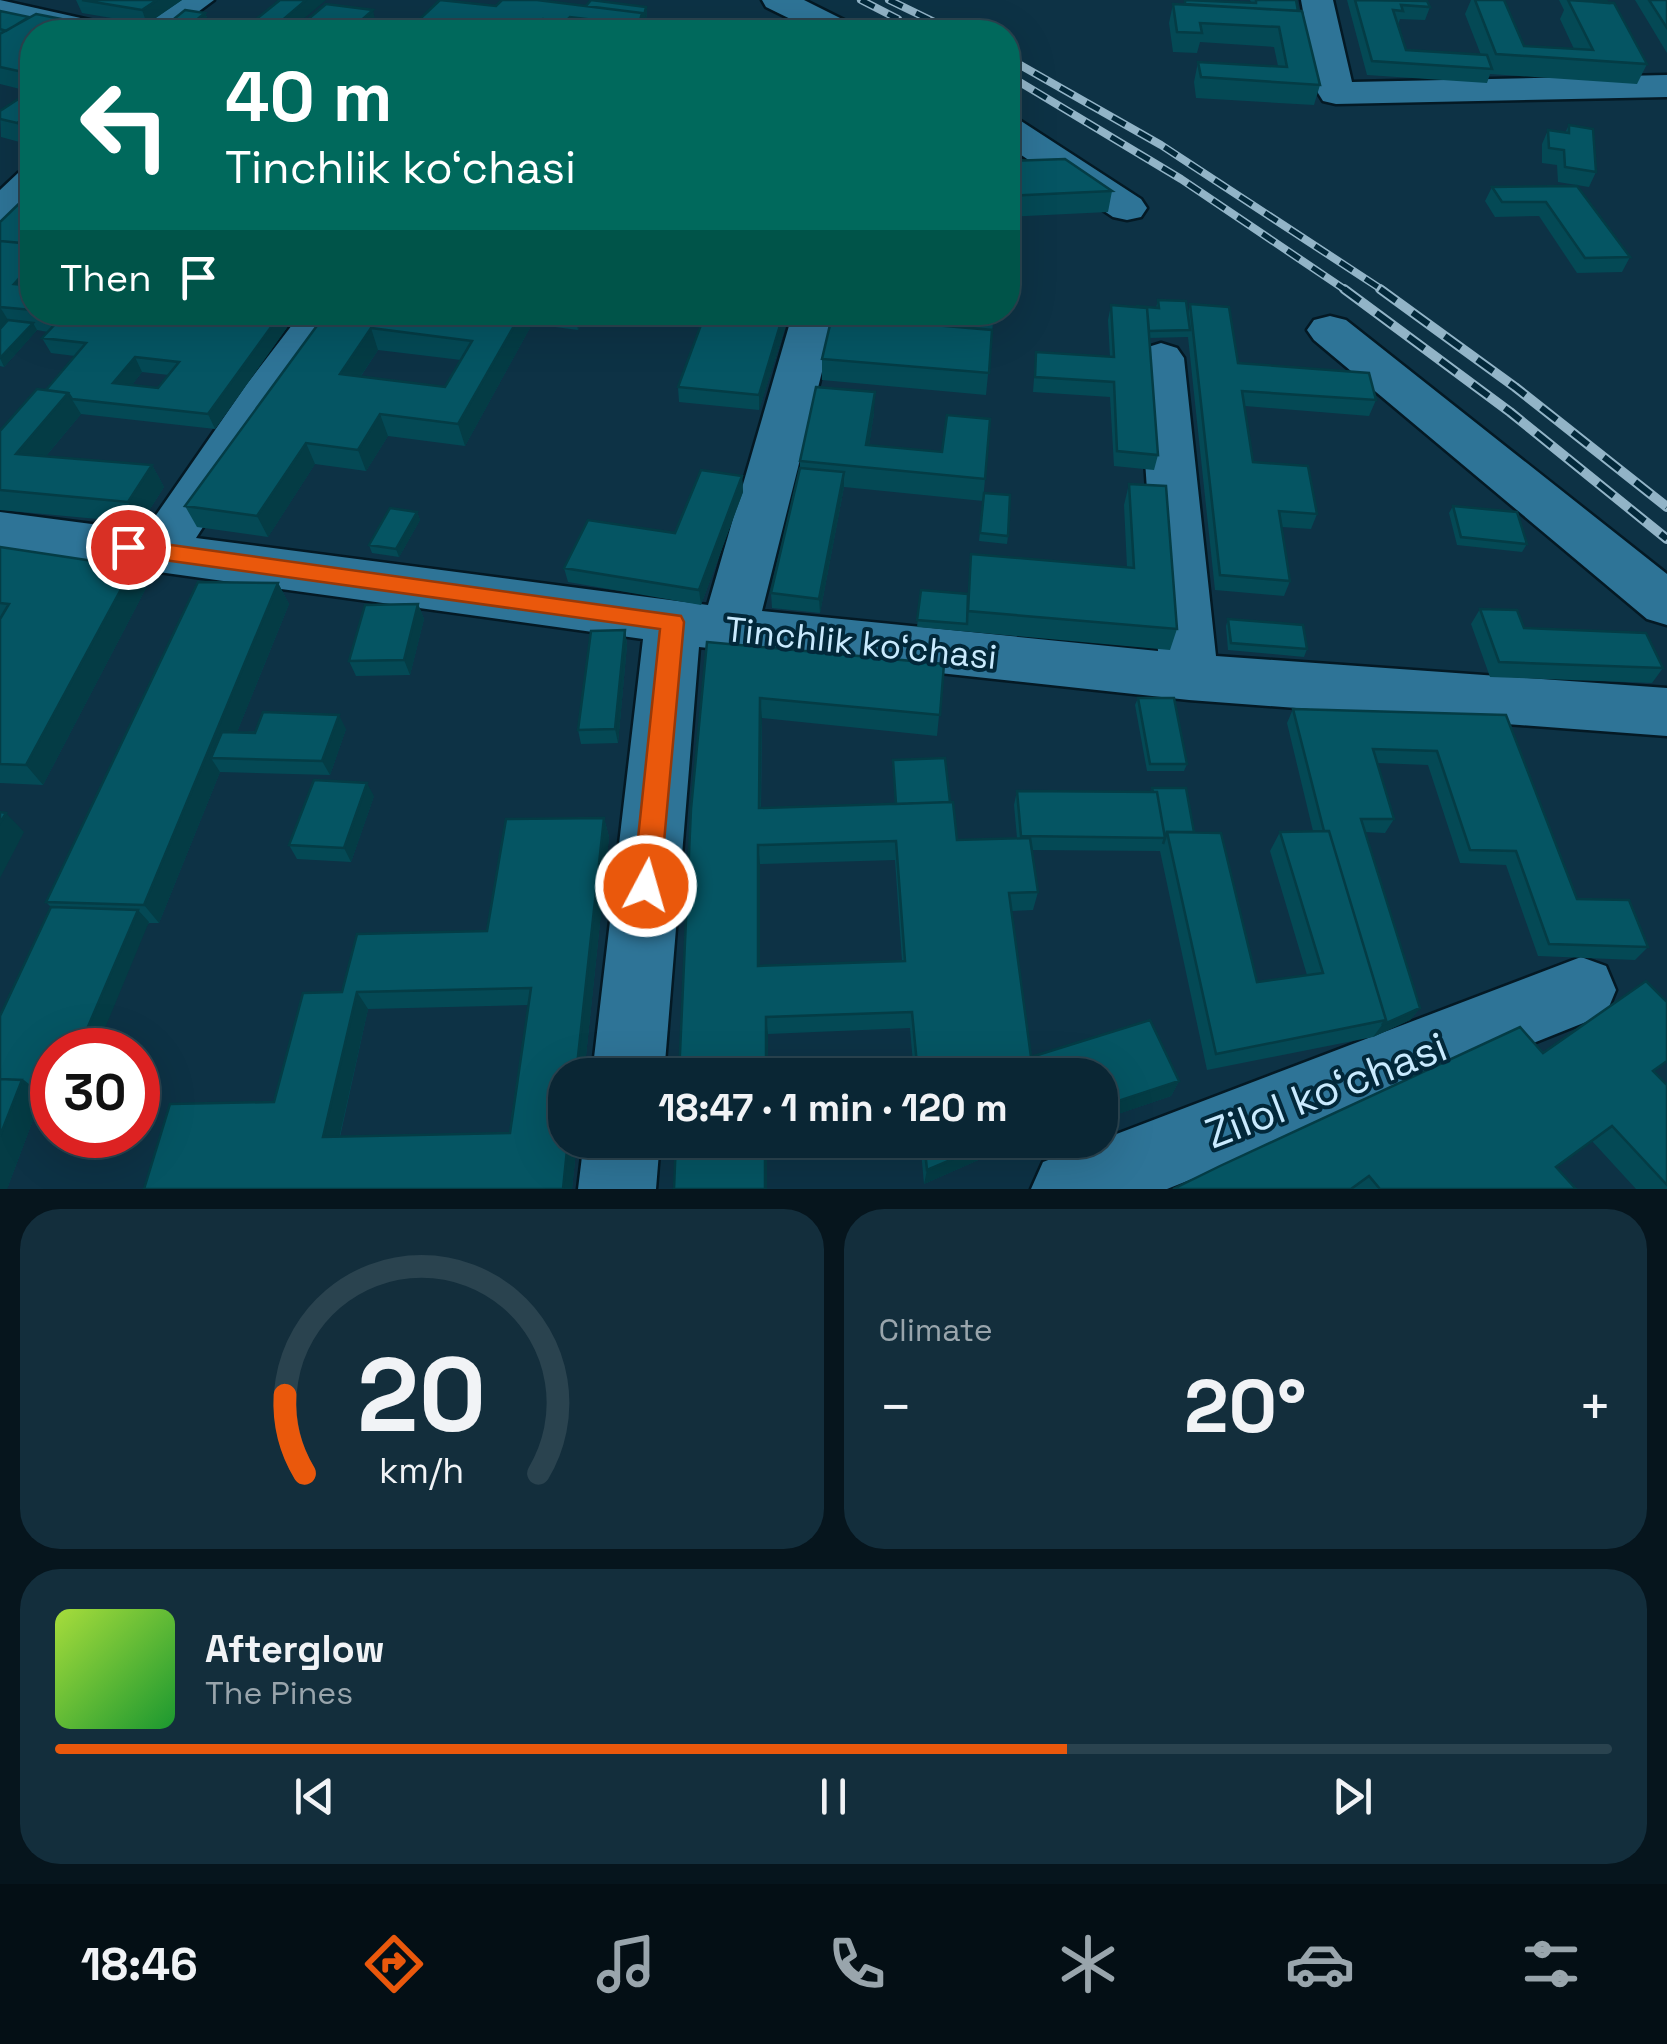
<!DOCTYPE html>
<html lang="en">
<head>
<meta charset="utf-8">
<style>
  body { margin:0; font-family:"Space Grotesk",sans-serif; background:#132e3c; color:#f1f3f6; height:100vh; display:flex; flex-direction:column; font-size:38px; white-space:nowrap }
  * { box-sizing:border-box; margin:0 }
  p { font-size:32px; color:#99a5ac }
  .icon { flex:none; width:55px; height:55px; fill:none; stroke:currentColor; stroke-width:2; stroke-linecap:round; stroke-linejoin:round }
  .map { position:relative; height:1189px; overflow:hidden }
  .side { display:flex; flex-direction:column; gap:20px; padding:20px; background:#06151d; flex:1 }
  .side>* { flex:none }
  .guide { position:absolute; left:20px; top:20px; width:1000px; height:305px; border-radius:40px; box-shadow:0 10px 40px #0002,0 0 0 2px #2a434f; background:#00695c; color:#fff; overflow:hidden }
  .speed { position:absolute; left:30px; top:1028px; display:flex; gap:20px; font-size:50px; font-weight:700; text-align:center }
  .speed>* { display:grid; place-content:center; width:130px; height:130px; border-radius:50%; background:#0a2634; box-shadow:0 10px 40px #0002,0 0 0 2px #2a434f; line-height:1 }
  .speed .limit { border:15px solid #d22; background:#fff; color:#111 }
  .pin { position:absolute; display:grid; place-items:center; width:85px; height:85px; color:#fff; margin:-42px; border:5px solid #fff; border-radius:50%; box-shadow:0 2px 10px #0007 }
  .me { position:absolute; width:110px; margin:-55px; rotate:6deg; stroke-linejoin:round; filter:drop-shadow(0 0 8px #0008) }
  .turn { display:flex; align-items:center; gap:35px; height:210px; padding:0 40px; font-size:45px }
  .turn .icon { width:130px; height:130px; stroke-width:2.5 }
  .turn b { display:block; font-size:70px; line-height:85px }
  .then { display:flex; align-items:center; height:95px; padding:0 40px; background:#0003; gap:20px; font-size:38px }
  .big { font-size:75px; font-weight:600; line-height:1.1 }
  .side .widget { flex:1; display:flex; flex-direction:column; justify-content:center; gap:15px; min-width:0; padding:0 35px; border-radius:40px; background:#132e3c }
  .side .dial { align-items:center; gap:0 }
  .dial svg { height:260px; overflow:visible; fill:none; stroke:#2a434f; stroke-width:7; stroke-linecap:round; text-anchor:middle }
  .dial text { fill:#f1f3f6; stroke:none }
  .song { display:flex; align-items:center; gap:30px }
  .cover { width:120px; height:120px; border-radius:15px; background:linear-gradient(135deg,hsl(80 70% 55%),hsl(130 70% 35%)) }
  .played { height:10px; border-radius:5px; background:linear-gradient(90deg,#ea580c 65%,#2a434f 65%) }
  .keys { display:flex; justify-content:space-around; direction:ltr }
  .heat { display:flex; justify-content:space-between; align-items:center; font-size:55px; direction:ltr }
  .side .tiles { flex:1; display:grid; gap:20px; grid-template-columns:1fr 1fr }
  .widget:last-child { grid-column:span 2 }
  .trip { position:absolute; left:548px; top:1058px; width:570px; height:100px; border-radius:40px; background:#0a2634; box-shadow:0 10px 40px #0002,0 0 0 2px #2a434f; font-weight:600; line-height:100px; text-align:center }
  .menu { display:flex; height:160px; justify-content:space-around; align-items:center; background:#040f15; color:#99a5ac }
  .menu .icon { width:70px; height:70px }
  .menu .current { color:#ea580c }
  .menu b { font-size:45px; color:#f1f3f6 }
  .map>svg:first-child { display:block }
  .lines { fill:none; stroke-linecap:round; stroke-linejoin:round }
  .minor-casing { stroke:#041924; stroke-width:5 }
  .minor { fill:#2e7497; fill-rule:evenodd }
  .rail-far1-casing { stroke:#92b4c7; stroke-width:8 }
  .rail-casing { stroke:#92b4c7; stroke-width:10 }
  .rail-far1 { stroke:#02283a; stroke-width:5; stroke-dasharray:15; stroke-linecap:butt }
  .rail { stroke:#02283a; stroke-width:6; stroke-dasharray:20; stroke-linecap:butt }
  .wall { fill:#044955; fill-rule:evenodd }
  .shaded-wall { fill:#043c45 }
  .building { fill:#055563; stroke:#043c45; stroke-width:2.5; fill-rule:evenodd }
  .route { fill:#ea580c; stroke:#983908; stroke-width:2.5 }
  .labels { text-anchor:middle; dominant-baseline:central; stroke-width:8; stroke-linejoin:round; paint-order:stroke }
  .street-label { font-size:35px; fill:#c9eafe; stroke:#02283a }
  .near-street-label { font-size:42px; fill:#c9eafe; stroke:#02283a }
</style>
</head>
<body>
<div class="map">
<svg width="1667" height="1189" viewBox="0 0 1667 1189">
  <rect width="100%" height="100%" fill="#0d3245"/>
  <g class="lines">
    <!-- minor casing -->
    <g class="minor-casing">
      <path id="minor" d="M0,0L112,25L117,32H60L0,18Z
        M176,0H214L171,32H132L137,25Z
        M762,0H804L854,25L859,32H817L766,7Z
        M1301,0H1333L1352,82L1667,75V97L1336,104L1323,101L1318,93Z
        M1008,118L1021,121L1141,199L1147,208L1141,217L1127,220L1113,217L1008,146Z
        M32,169V203L14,221L0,224V190L18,173Z
        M302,312H348L281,406L196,538L708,605L793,312H837L762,611L1158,651L1138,358L1145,348L1161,343L1177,348L1184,358L1216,656L1667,688V736L1189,700L699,647L664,1075H592L643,639L0,550V512L145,531L247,384Z
        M1330,316L1346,320L1667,574V625L1647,619L1314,340L1307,330L1314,320Z
        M1581,957L1606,966L1616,990L1606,1014L1167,1189H1031L1043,1162Z
        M584,1140H660L656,1189H578Z"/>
    </g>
    <!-- minor -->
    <use href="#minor" class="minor"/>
    <!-- rail-far1 casing -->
    <g class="rail-far1-casing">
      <path id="rail-far1" d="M861,0L898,19
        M889,0L955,32
        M1008,58L1161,145L1384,291
        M1008,75L1181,179L1347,291"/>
    </g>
    <!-- rail casing -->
    <g class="rail-casing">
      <path id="rail" d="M1344,289L1510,412L1667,539
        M1380,289L1515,387L1667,507"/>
    </g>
    <!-- rail-far1 -->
    <use href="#rail-far1" class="rail-far1"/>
    <!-- rail -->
    <use href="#rail" class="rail"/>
  </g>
  <!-- wall -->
  <path class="wall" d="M76,0H182L147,24L82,13Z
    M440,0L496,6L646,7L647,14L643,32H589L572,30L570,32H406Z
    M1184,0L1251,2L1250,0H1296L1320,85L1314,105L1196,98L1194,82L1198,62L1278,66L1274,47L1200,42L1197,53L1173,52L1169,23L1173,4H1184Z
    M1347,0H1411L1430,7L1425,20L1400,19L1398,25L1406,50L1481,55L1465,14L1471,0H1504L1524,46L1574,49L1560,19L1564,10L1559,0H1606L1647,64L1637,84L1490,74L1487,83L1367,75Z
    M1635,0H1667V53Z
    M0,11L32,32L28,91L0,84Z
    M205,13L208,20L192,32H166L164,27Z
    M32,90V140L27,144L1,137L0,111Z
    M1569,125L1596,172L1589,187L1558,182L1557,165L1542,163V144L1548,130L1565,133Z
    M1008,161L1112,191L1108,212L1008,217Z
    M1577,186L1630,257L1622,272L1577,273L1539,216L1495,217L1485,201L1492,187Z
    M32,191V312H194L240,317L244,312H298L215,429L81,414L46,456L152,465L164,487L141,523L0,510V431L46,390L75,356L51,353L42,338L48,332L37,330L4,367L0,366V222ZM142,372L169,375L158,388L132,385Z
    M1158,300L1188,313L1190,304L1238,363L1376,400L1369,416L1245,406L1253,462L1317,514L1311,529L1282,527L1290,581L1284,596L1215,590L1188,337L1149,338L1158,455L1154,470L1114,466L1110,397L1033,392L1036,352L1110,357L1108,320L1111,305L1156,308Z
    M327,312L482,320L486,312H587L578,330L532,324L465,446L388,436L366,471L315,464L268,537L197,527L185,506ZM378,350L461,360L445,387L361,376Z
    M790,312L759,410L679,402L678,387L713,323Z
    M833,312H994L986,395L822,380V359Z
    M874,413L869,445L985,479L983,501L844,487L820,613L772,608L771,593L800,468V461Z
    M742,476L743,492L701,605L568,582L564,568L675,533Z
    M1129,484L1177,629L1170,650L917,627L921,590L968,594L971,554L1127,567L1124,505Z
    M984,493L1008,536L1007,544L979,541Z
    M1453,506L1527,544L1522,552L1457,545L1449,513Z
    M417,512L420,520L399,557L372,553L369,545Z
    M0,547L133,567L146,588L43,785L0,783Z
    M278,583L289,604L237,732L346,729L330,775L220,772L159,923H149L52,1050V1096H42L7,1189L51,907L46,902Z
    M418,604L424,619L410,675L356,676L349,661Z
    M1480,609L1524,628L1663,668L1652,683L1490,677L1471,624Z
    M1228,619L1307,649L1304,657L1228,650L1226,626Z
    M625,630L627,645L618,743L581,744L578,730Z
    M707,642L944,664L937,736L762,718L761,808L895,804L893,760L950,802L957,840L1017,838L1014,805L1017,791L1151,792L1152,788L1194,832L1257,982L1307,975L1270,851L1280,832L1313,831L1287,723L1293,709L1506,715L1577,899L1648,947L1635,960L1538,956L1506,865L1460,863L1428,765L1377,763L1394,819L1385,833L1365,832L1420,1008L1410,1020L1373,1037L1207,1070L1160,851L1032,850L1038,892L1033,910L1012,911L1031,1057L1179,1081L1171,1096L1100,1120V1075H914L910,1028L768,1034L767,1075H679ZM895,860L902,961L760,966V864Z
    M1138,698L1187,764L1184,771H1147L1135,705Z
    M374,796L351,862L297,859L289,845Z
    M604,818L609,837L572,1189H144L274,1102L342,992L487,931ZM528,1005L510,1133L340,1137L368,1009Z
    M1543,1053L1654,1071L1667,1085V1189H1636L1592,1141L1556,1167L1576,1189H1173Z
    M920,1140H1038L985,1157L924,1184Z"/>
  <!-- shaded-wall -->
  <path class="shaded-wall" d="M157,0H182L147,24L142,10Z
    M306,0H326L288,32L278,24Z
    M646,7L647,14L643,32H637L642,13Z
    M373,10L376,24L367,32H348Z
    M205,13L208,20L192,32H185L184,30Z
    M570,17L572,30L567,32L565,22Z
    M543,19L545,32H530Z
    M438,21L440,32H427Z
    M32,62V88L28,91L18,71Z
    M32,113V140L27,144L17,123Z
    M32,264V298L14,284Z
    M0,307L13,328L0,342Z
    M104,312H133L112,339L100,317Z
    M282,312H298L215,429L208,414Z
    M522,312H530L532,324L465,446L458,424Z
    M576,312H587L578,330L575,315Z
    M784,312H790L759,410V395Z
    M33,323L37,330L4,367L0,358Z
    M371,328L378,350L348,395L340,374Z
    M135,357L142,372L122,398L113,383Z
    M875,392L874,413L866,466V445Z
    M68,393L81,414L30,475L16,454Z
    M380,414L388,436L366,471L358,450Z
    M306,443L315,464L268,537L257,516Z
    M152,465L164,487L141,523L128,502Z
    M844,472V487L820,613L819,599Z
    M742,476L743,492L701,605L699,590Z
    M417,512L420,520L399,557L396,549Z
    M133,567L146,588L43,785L26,765Z
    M278,583L289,604L226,759L211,758L220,772L159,923L144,905Z
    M418,604L424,619L410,675L404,660Z
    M625,630L627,645L618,743L615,729Z
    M760,698L762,718L760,827L759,808Z
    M339,715L346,729L330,775L322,761Z
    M367,783L374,796L351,862L344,848Z
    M6,813L24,832L0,878V823Z
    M604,818L609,837L584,1075H576Z
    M758,845L760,864V984L758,966Z
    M138,910L149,922L96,1050H78Z
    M357,992L368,1009L336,1152L323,1137Z
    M1420,1008L1410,1020L1373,1037L1382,1025Z
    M766,1017L768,1034L767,1075H766Z
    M22,1080L42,1096L7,1189H0V1136Z
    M1179,1081L1171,1096L1100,1120V1107Z
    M568,1140H577L572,1189H563Z
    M765,1140H767V1189H765Z
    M998,1140H1038L985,1157L924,1184L927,1170Z"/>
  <!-- building -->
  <path class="building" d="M82,0H157L142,10Z
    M280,0H306L278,24L299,27L326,4L373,10L348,32H351H240Z
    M440,0L496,6L502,0H537L642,13L637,32H609L612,22L570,17L565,22L543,19L530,32H468L474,26L438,21L427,32H406Z
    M591,0L646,7L643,20L642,13L586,6Z
    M1185,0L1256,3V0H1296L1298,11L1185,4Z
    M1355,0L1427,1L1430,7L1401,5L1403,11L1393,10L1406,50L1487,55L1492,69L1372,61Z
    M1475,0H1504L1524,46L1593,50L1568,0L1614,3L1647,64L1496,54Z
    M1571,0H1606L1608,3Z
    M1649,0H1667V28Z
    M1173,4L1302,11L1320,85L1201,77L1198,62L1287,67L1279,27L1200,23L1202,33L1177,32Z
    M185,10L205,13L184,30L164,27Z
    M0,11L29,17L6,31L0,29Z
    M36,14L127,32H32V62L18,71L0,67V34Z
    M32,90V113L17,123L0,119V111Z
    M1569,125L1593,129L1596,172L1565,167L1564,150L1549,148L1548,130L1569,133Z
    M1065,159L1112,191L1008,196V161Z
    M1577,186L1630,257L1585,258L1546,202H1502L1492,187Z
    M32,191V224L28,229L32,230V244L0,241V222Z
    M0,241L32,244V264L14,284L32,286V310L0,307Z
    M1158,300L1186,301L1190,330L1149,331L1147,308L1136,306L1159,308Z
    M1190,304L1229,307L1238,363L1369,373L1376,400L1242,391L1253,462L1308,466L1317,514L1279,511L1290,581L1220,575Z
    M1111,305L1147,308L1158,455L1117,451L1114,382L1035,377L1036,352L1114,357Z
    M58,312H104L100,317Z
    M113,312H194L240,317L244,312H282L208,414L72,399L68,393L46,390L86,343L42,338L60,319L104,324ZM135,357L179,362L158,388L113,383Z
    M327,312H421L482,320L486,312H522L458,424L380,414L358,450L306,443L257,516L185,506ZM371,328L472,341L445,387L340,374Z
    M717,312H784L759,395L678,387L702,322L713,323Z
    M833,312H937L935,325L992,330L989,373L822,359Z
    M8,320L33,323L0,358V329Z
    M816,387L875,392L866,445L942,452L947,415L990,419L985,479L800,461Z
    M37,389L68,393L16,454L152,465L128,502L0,490V431Z
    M800,468L844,472L819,599L771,593Z
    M701,470L742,476L699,590L564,568L588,520L675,533Z
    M1129,484L1166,486L1177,629L968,611L971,554L1134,568Z
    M984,493L1010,495L1008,536L980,533Z
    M1453,506L1517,512L1527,544L1461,537Z
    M390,508L417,512L396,549L369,545Z
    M0,547L133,567L26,765L0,764V619L9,604L0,603Z
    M198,582L278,583L144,905L46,902Z
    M921,590L968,594L967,624L917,620Z
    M418,604L404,660L349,661L365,605Z
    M1480,609L1517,610L1524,628L1646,633L1663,668L1499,662Z
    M1228,619L1303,625L1307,649L1231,643Z
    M625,630L615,729L578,730L591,631Z
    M707,642L944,664L940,715L760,698L759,808L953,802L957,840L1030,838L1038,892L1009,893L1031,1057L1150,1020L1179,1081L1100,1107V1075H918L912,1012L766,1017V1075H679L691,809ZM896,841L905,961L758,966V845Z
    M1138,698H1174L1187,764H1150Z
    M1293,709L1506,715L1577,899L1629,900L1648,947L1549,944L1516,851L1470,850L1437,751L1373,749L1394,819H1361L1420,1008L1382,1025L1386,1020L1329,831H1324Z
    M263,712L339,715L322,761L211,758L222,732L255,733Z
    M945,758L950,802L896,804L893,760Z
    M314,780L367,783L344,848L289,845Z
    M1152,788H1186L1194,832H1167L1163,844L1165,838L1157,792H1153Z
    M1017,791L1157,792L1165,838L1021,836Z
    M0,812L6,813L0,823Z
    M604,818L576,1075H565V1140H568L563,1189H144L170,1104L274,1102L303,993L342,992L357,934L487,931L506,819ZM531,988L510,1133L323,1137L357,992Z
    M1329,831L1386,1020L1216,1054L1167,832L1221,833L1257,982L1323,973L1280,832Z
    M51,907L138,910L78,1050H52V1085H28L22,1080L0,1079V1016Z
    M1646,981L1667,1002V1061L1653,1071L1667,1085V1185L1612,1126L1556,1167L1576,1189H1380L1369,1176L1351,1189H1173L1220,1166L1520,1027L1543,1053Z
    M0,1079L22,1080L0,1136Z
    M676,1140H765V1189H674Z
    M924,1140H998L927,1170Z"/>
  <!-- route -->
  <path class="route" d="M128,539L681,616L684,622L660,886L656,895L646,899L637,895L633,886L660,629L128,555L117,547Z"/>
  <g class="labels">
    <!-- street labels -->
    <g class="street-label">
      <text transform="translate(861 643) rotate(6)">Tinchlik koʻchasi</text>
    </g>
    <!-- near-street labels -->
    <g class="near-street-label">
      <text transform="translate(1326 1090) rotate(-21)">Zilol ko‘chasi</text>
    </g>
  </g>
</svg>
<div class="speed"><div class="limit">30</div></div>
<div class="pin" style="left:128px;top:547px;background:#d93025"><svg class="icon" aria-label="arrive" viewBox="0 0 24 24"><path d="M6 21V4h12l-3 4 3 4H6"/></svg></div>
<svg class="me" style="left:646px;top:886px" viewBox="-20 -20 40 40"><circle r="17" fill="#ea580c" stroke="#fff" stroke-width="3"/><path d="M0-11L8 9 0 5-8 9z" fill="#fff"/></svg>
<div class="trip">18:47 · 1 min · 120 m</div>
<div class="guide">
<div class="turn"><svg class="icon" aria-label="left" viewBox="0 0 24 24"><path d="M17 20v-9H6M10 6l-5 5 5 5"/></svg><div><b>40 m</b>Tinchlik koʻchasi</div></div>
<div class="then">Then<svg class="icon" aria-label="arrive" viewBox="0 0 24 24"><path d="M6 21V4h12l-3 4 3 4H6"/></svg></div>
</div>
</div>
<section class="side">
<div class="tiles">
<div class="widget dial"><svg viewBox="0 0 100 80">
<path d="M14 69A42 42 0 1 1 86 69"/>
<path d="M14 69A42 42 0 0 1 8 45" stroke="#ea580c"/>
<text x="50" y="56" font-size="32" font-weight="700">20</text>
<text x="50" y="72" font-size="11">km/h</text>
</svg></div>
<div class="widget"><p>Climate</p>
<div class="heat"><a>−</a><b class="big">20°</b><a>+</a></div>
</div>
<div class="widget">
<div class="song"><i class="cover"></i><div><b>Afterglow</b><p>The Pines</p></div></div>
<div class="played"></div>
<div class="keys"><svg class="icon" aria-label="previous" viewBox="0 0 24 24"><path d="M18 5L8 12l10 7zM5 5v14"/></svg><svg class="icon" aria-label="pause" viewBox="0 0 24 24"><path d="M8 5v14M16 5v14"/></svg><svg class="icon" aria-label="next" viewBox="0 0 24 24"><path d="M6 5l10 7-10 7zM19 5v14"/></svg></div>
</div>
</div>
</section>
<nav class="menu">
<b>18:46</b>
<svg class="icon current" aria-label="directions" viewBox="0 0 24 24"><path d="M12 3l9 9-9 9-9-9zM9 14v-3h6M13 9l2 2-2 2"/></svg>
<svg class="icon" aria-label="music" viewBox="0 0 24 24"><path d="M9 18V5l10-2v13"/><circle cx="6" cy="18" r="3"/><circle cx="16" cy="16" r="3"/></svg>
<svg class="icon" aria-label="phone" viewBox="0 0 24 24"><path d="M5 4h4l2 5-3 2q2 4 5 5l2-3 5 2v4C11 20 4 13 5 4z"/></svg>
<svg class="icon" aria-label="climate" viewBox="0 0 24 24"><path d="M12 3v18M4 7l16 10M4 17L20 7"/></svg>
<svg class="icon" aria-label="car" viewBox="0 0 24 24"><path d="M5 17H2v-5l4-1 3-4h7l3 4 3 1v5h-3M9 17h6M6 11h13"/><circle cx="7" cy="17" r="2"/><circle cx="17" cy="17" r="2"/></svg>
<svg class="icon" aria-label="filters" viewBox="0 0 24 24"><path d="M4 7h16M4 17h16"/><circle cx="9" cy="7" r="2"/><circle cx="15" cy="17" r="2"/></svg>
</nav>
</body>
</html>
